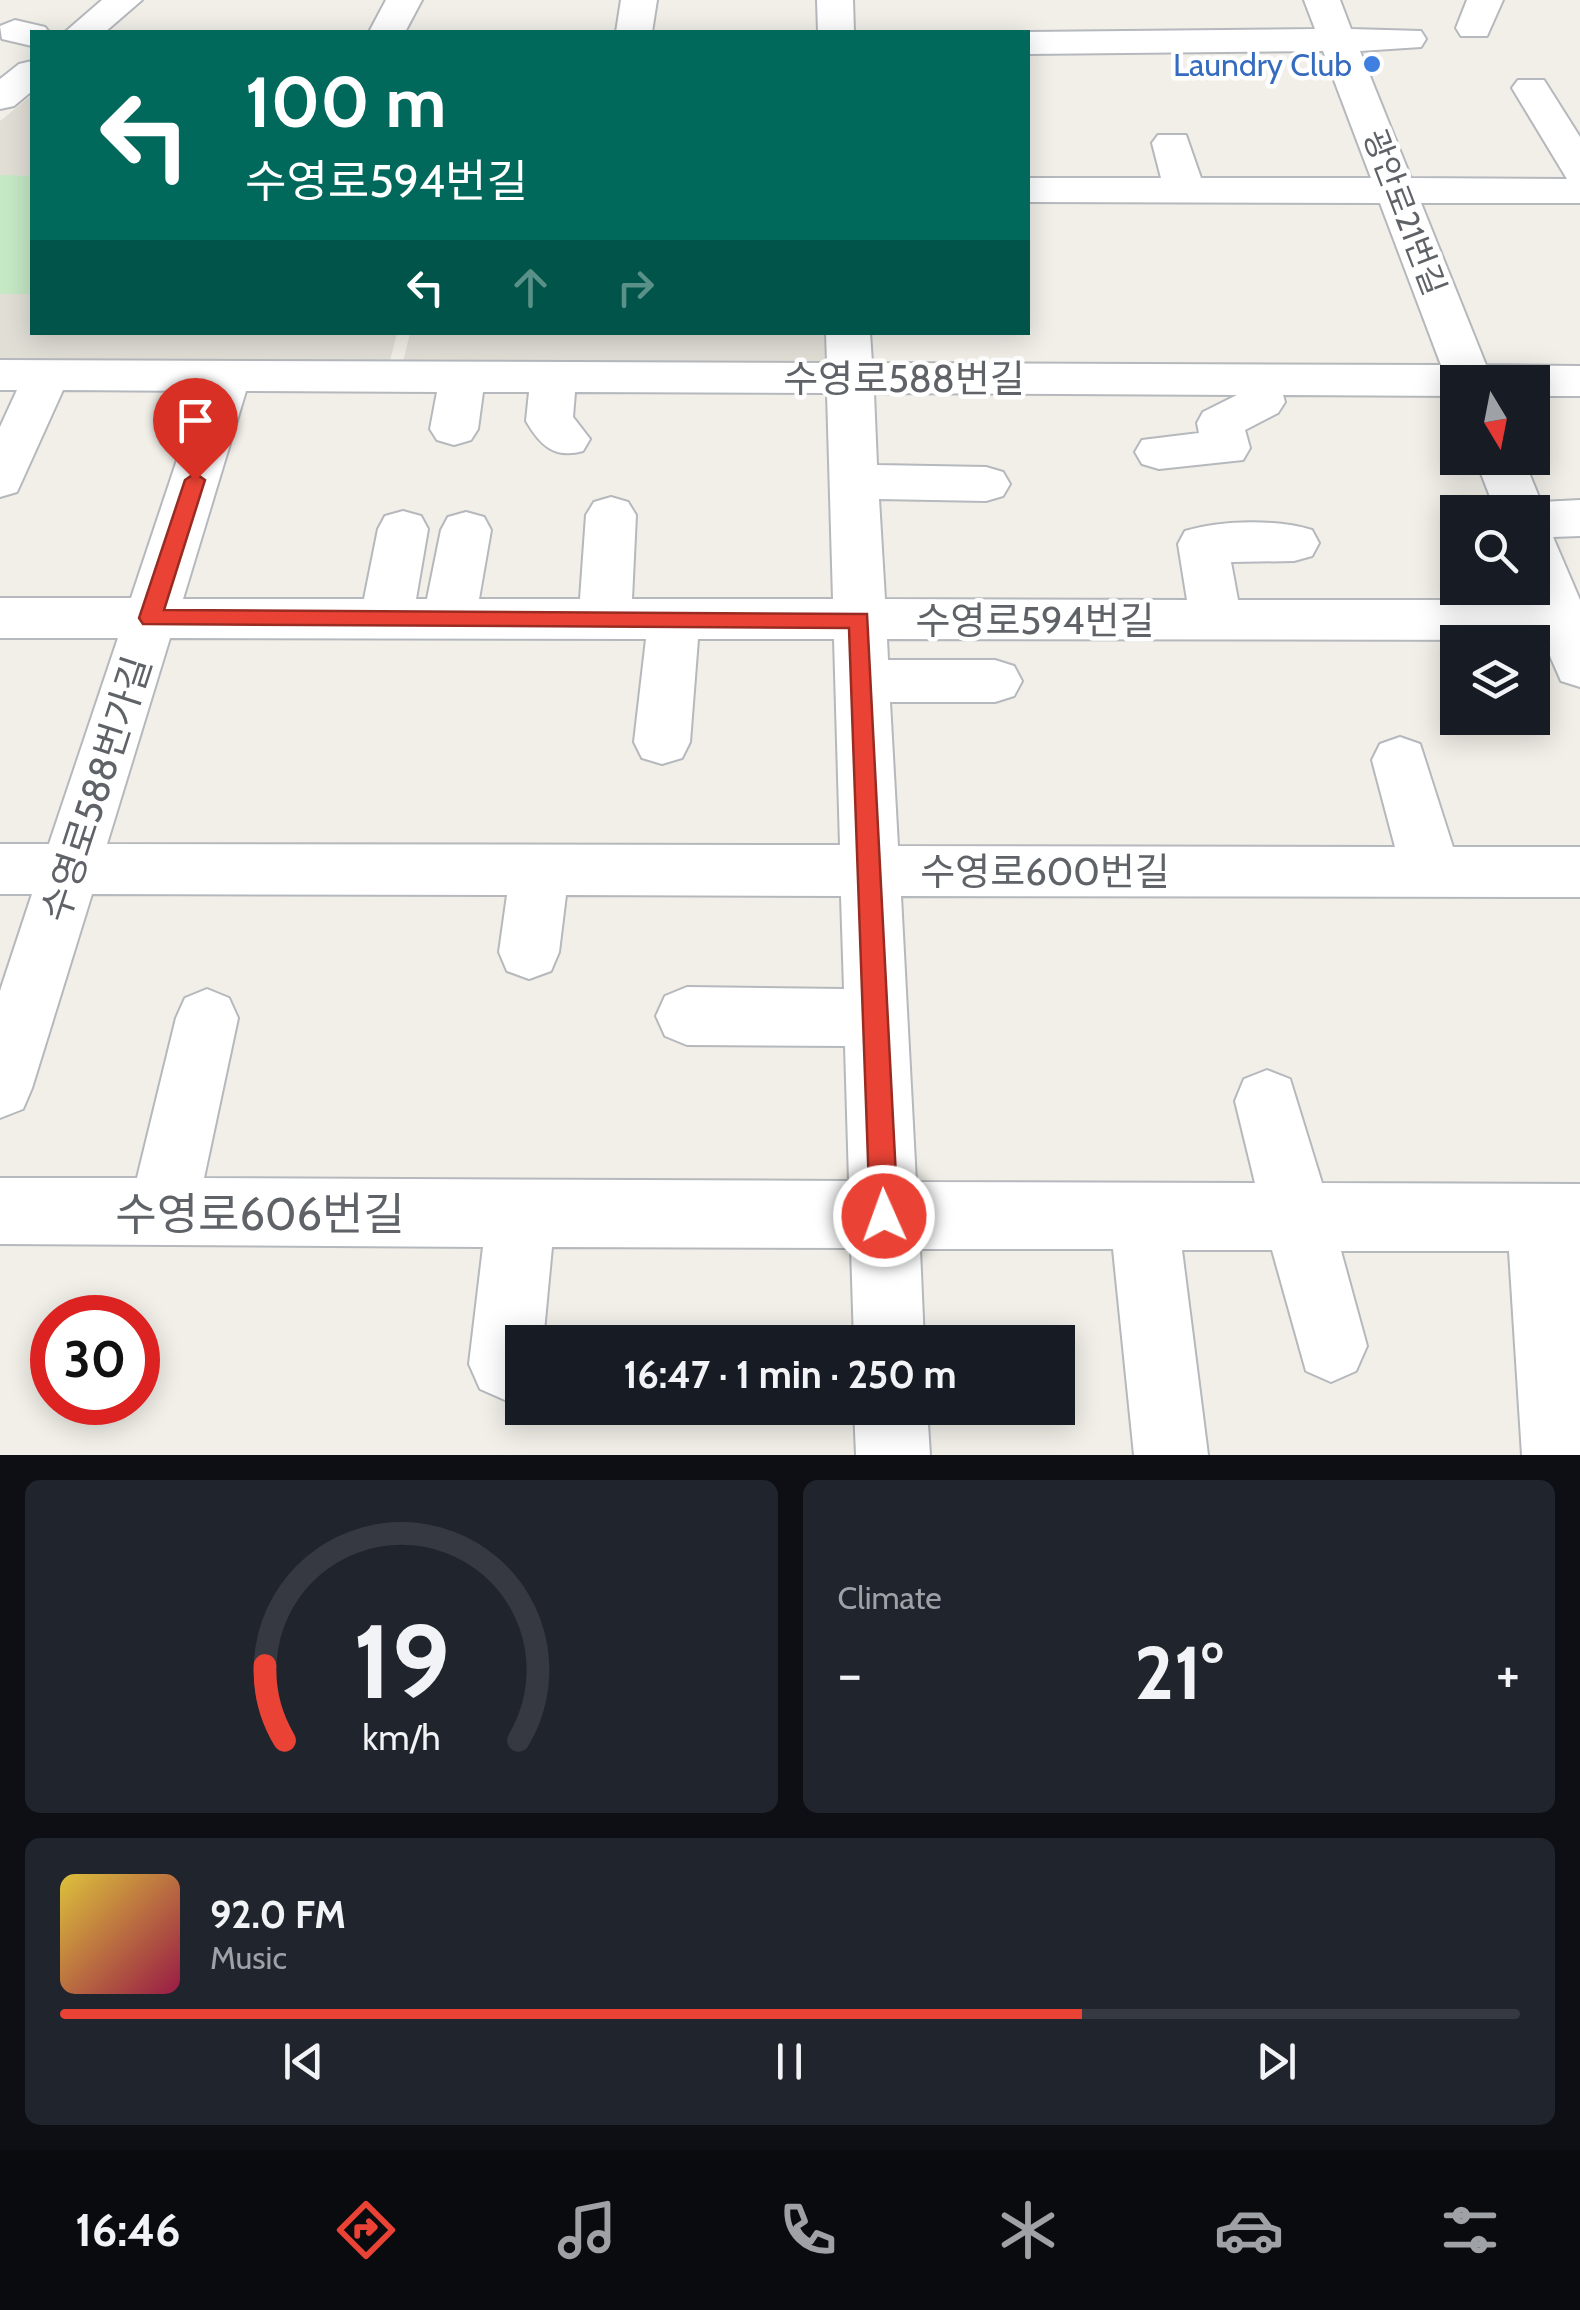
<!DOCTYPE html>
<html lang="en">
<head>
<meta charset="utf-8">
<style>
  body { margin:0; font-family:Cabin,"Noto Sans KR",sans-serif; background:#20242c; color:#f1f3f6; height:100vh; display:flex; flex-direction:column; font-size:38px; white-space:nowrap }
  * { box-sizing:border-box; margin:0 }
  p { font-size:32px; color:#9ea1a6 }
  .icon { flex:none; width:55px; height:55px; fill:none; stroke:currentColor; stroke-width:2; stroke-linecap:round; stroke-linejoin:round }
  .map { position:relative; height:1455px; overflow:hidden }
  .panel { display:flex; flex-direction:column; gap:25px; padding:25px; background:#0d0f14; flex:1 }
  .panel>* { flex:none }
  .guide { position:absolute; left:30px; top:30px; width:1000px; height:305px; border-radius:0px; box-shadow:0 5px 25px #0003; background:#00695c; color:#fff; overflow:hidden }
  .needle { width:65px; rotate:170deg }
  .buttons { position:absolute; left:1440px; top:365px; display:grid; gap:20px }
  .buttons a { display:grid; place-items:center; width:110px; height:110px; border-radius:0px; background:#171b24; box-shadow:0 5px 25px #0003; font-size:50px }
  .speed { position:absolute; left:30px; top:1295px; display:flex; gap:20px; font-size:50px; font-weight:700; text-align:center }
  .speed>* { display:grid; place-content:center; width:130px; height:130px; border-radius:50%; background:#171b24; box-shadow:0 5px 25px #0003; line-height:1 }
  .speed .limit { border:15px solid #d22; background:#fff; color:#111 }
  .pin { position:absolute; display:grid; place-items:center; width:85px; height:85px; color:#fff; margin:-102px -42px; border-radius:50% 50% 50% 0; rotate:-45deg; box-shadow:0 0 10px #0007 }
  .pin .icon { rotate:45deg }
  .me { position:absolute; width:110px; margin:-55px; rotate:358deg; stroke-linejoin:round; filter:drop-shadow(0 0 8px #0008) }
  .turn { display:flex; align-items:center; gap:35px; height:210px; padding:0 50px; font-size:45px }
  .turn .icon { width:130px; height:130px; stroke-width:2.5 }
  .turn b { display:block; font-size:70px; line-height:85px }
  .lanes { display:flex; align-items:center; height:95px; padding:0 50px; background:#0003; justify-content:center; gap:50px; direction:ltr }
  .lanes .off { opacity:.35 }
  .big { font-size:75px; font-weight:800; line-height:1.1 }
  .panel .card { flex:1; display:flex; flex-direction:column; justify-content:center; gap:15px; min-width:0; padding:0 35px; border-radius:15px; background:#20242c }
  .panel .dial { align-items:center; gap:0 }
  .dial svg { height:260px; overflow:visible; fill:none; stroke:#363941; stroke-width:7; stroke-linecap:round; text-anchor:middle }
  .dial text { fill:#f1f3f6; stroke:none }
  .song { display:flex; align-items:center; gap:30px }
  .cover { width:120px; height:120px; border-radius:15px; background:linear-gradient(135deg,hsl(50 70% 55%),hsl(340 70% 35%)) }
  .played { height:10px; border-radius:5px; background:linear-gradient(90deg,#ea4335 70%,#363941 70%) }
  .keys { display:flex; justify-content:space-around; direction:ltr }
  .heat { display:flex; justify-content:space-between; align-items:center; font-size:55px; direction:ltr }
  .panel .tiles { flex:1; display:grid; gap:25px; grid-template-columns:1fr 1fr }
  .card:last-child { grid-column:span 2 }
  .trip { position:absolute; left:505px; top:1325px; width:570px; height:100px; border-radius:0px; background:#171b24; box-shadow:0 5px 25px #0003; font-weight:800; line-height:100px; text-align:center }
  .tab-bar { display:flex; height:160px; justify-content:space-around; align-items:center; background:#090b0e; color:#9ea1a6 }
  .tab-bar .icon { width:70px; height:70px }
  .tab-bar .active { color:#ea4335 }
  .tab-bar b { font-size:45px; color:#f1f3f6 }
  .map>svg:first-child { display:block }
  .education { fill:#e1ded6 }
  .green { fill:#c5e8c5 }
  .lines { fill:none; stroke-linecap:round; stroke-linejoin:round }
  .minor-casing { stroke:#b5b8bc; stroke-width:4 }
  .minor { fill:#fff; fill-rule:evenodd }
  .route { fill:#ea4335; stroke:#982c22; stroke-width:2.5 }
  .shop-dot { fill:#3f7fe0; stroke:#fff; stroke-width:4 }
  .labels { text-anchor:middle; dominant-baseline:central; stroke-width:9; stroke-linejoin:round; paint-order:stroke }
  .far-shop-label { font-size:32px; fill:#366cbe; stroke:#fff; text-anchor:end }
  .far-street-label { font-size:32px; fill:#5f6368; stroke:#fff }
  .street-label { font-size:38px; fill:#5f6368; stroke:#fff }
  .near-street-label { font-size:45px; fill:#5f6368; stroke:#fff }
</style>
</head>
<body>
<div class="map">
<svg width="1580" height="1455" viewBox="0 0 1580 1455">
  <rect width="100%" height="100%" fill="#f1efe8"/>
  <!-- education -->
  <path class="education" d="M32,95V332L397,333L390,361L0,360V121Z
    M410,333H826V362H403Z"/>
  <!-- green -->
  <path class="green" d="M0,175L32,176V294H0Z"/>
  <g class="lines">
    <!-- minor casing -->
    <g class="minor-casing">
      <path id="minor" d="M102,0H142L105,32H65Z
        M386,0H422L405,32H369Z
        M621,0H657L652,32H616Z
        M817,0H853L854,32H818Z
        M1304,0H1340L1351,29L1421,31L1426,39L1421,47L1360,51L1411,178L1567,179L1512,88L1518,80H1544L1580,137V203H1421L1486,365L1580,366V396H1532V382H1458V396L1283,395L1285,402L1278,413L1245,430L1250,448L1243,460L1159,469L1142,464L1135,452L1142,440L1199,433L1197,423L1203,412L1237,395L874,393L877,465L986,467L1003,472L1010,484L1003,496L986,501L879,499L885,599L1187,600L1178,544L1185,531C1221,520 1276,519 1312,530L1319,543L1312,556L1294,561L1231,562L1238,600H1528L1523,588H1532V512H1496L1475,458H1523L1541,502L1580,500V536L1553,537L1580,600V687L1561,681L1543,640L887,639L888,660H995L1014,666L1022,681L1014,696L995,702H890L898,846L1395,847L1372,760L1380,744L1400,737L1420,744L1453,847H1580V897L901,896L916,1182L1255,1183L1235,1101L1244,1079L1267,1070L1290,1079L1322,1183L1580,1184V1455H1522L1509,1251H1341L1367,1346L1356,1371L1331,1382L1306,1371L1272,1250H1182L1208,1455H1134L1113,1249H920L924,1342H854L851,1248L552,1247L543,1342H522V1393L505,1400L480,1389L469,1364L483,1247L0,1244V1178H137L176,1018L185,998L207,989L229,998L238,1018L204,1178L849,1181L845,1046L687,1045L665,1036L656,1016L665,996L687,987L844,989L841,896L566,895L559,952L551,971L529,979L507,971L499,952L507,895L92,894L32,1088L23,1109L0,1118V991L32,894H0V844H49L118,638H0V598H131L200,391L63,390L17,492L0,497V427L17,390H0V360L827,363L826,332H870L872,363L1441,365L1380,203L1028,202V178H1161L1152,143L1158,135H1186L1201,178H1371L1323,51L1028,54V32L1315,29ZM246,391L437,392L430,429L437,440L454,445L471,440L478,429L483,392H529L526,421C540,445 554,459 583,451L590,439L573,417L575,392L827,393L833,599H632L636,515L628,502L611,497L594,502L586,515L580,599H479L491,530L484,517L466,512L448,517L441,530L427,599H416L428,529L421,516L403,511L385,516L378,529L364,599H183ZM170,638L646,639L634,742L642,758L662,764L682,758L690,742L698,639H834L840,845L107,844Z
        M1467,0H1503L1487,36H1461L1456,28Z
        M15,20L45,27L49,32H32V46L2,39L0,26Z
        M32,61V91L14,106L0,109V79L19,64Z
        M854,1408H927L930,1455H856Z"/>
    </g>
    <!-- minor -->
    <use href="#minor" class="minor"/>
  </g>
  <!-- route -->
  <path class="route" d="M195,473L205,480L164,610L867,614L898,1216L894,1226L884,1230L874,1226L870,1216L849,628L143,624L139,618L185,480Z"/>
  <!-- markers -->
  <circle class="shop-dot" cx="1372" cy="64" r="10"/>
  <g class="labels">
    <!-- far-shop labels -->
    <g class="far-shop-label">
      <text x="1352" y="64">Laundry Club</text>
    </g>
    <!-- far-street labels -->
    <g class="far-street-label">
      <text transform="translate(1405 212) rotate(69)">광안로21번길</text>
    </g>
    <!-- street labels -->
    <g class="street-label">
      <text x="904" y="378">수영로588번길</text>
      <text x="1035" y="620">수영로594번길</text>
      <text transform="translate(96 789) rotate(-72)">수영로588번가길</text>
      <text x="1045" y="871">수영로600번길</text>
    </g>
    <!-- near-street labels -->
    <g class="near-street-label">
      <text x="260" y="1214">수영로606번길</text>
    </g>
  </g>
</svg>
<div class="buttons">
<a><svg class="needle" viewBox="-14 -14 28 28"><path d="M0-13l5 13h-10z" fill="#e53935"/><path d="M0 13l5-13h-10z" fill="#9ea1a6"/></svg></a>
<a><svg class="icon" aria-label="search" viewBox="0 0 24 24"><circle cx="10" cy="10" r="6"/><path d="M15 15l6 6"/></svg></a>
<a><svg class="icon" aria-label="layers" viewBox="0 0 24 24"><path d="M12 4l9 5-9 5-9-5zM3 14l9 5 9-5"/></svg></a>
</div>
<div class="speed"><div class="limit">30</div></div>
<div class="pin" style="left:195px;top:480px;background:#d93025"><svg class="icon" aria-label="arrive" viewBox="0 0 24 24"><path d="M6 21V4h12l-3 4 3 4H6"/></svg></div>
<svg class="me" style="left:884px;top:1216px" viewBox="-20 -20 40 40"><circle r="17" fill="#ea4335" stroke="#fff" stroke-width="3"/><path d="M0-11L8 9 0 5-8 9z" fill="#fff"/></svg>
<div class="trip">16:47 · 1 min · 250 m</div>
<div class="guide">
<div class="turn"><svg class="icon" aria-label="left" viewBox="0 0 24 24"><path d="M17 20v-9H6M10 6l-5 5 5 5"/></svg><div><b>100 m</b>수영로594번길</div></div>
<div class="lanes"><svg class="icon" aria-label="left" viewBox="0 0 24 24"><path d="M17 20v-9H6M10 6l-5 5 5 5"/></svg><svg class="icon off" aria-label="ahead" viewBox="0 0 24 24"><path d="M12 20V5M6 11l6-6 6 6"/></svg><svg class="icon off" aria-label="right" viewBox="0 0 24 24"><path d="M7 20v-9h11M14 6l5 5-5 5"/></svg></div>
</div>
</div>
<section class="panel">
<div class="tiles">
<div class="card dial"><svg viewBox="0 0 100 80">
<path d="M14 69A42 42 0 1 1 86 69"/>
<path d="M14 69A42 42 0 0 1 8 46" stroke="#ea4335"/>
<text x="50" y="56" font-size="32" font-weight="700">19</text>
<text x="50" y="72" font-size="11">km/h</text>
</svg></div>
<div class="card"><p>Climate</p>
<div class="heat"><a>−</a><b class="big">21°</b><a>+</a></div>
</div>
<div class="card">
<div class="song"><i class="cover"></i><div><b>92.0 FM</b><p>Music</p></div></div>
<div class="played"></div>
<div class="keys"><svg class="icon" aria-label="previous" viewBox="0 0 24 24"><path d="M18 5L8 12l10 7zM5 5v14"/></svg><svg class="icon" aria-label="pause" viewBox="0 0 24 24"><path d="M8 5v14M16 5v14"/></svg><svg class="icon" aria-label="next" viewBox="0 0 24 24"><path d="M6 5l10 7-10 7zM19 5v14"/></svg></div>
</div>
</div>
</section>
<nav class="tab-bar">
<b>16:46</b>
<svg class="icon active" aria-label="directions" viewBox="0 0 24 24"><path d="M12 3l9 9-9 9-9-9zM9 14v-3h6M13 9l2 2-2 2"/></svg>
<svg class="icon" aria-label="music" viewBox="0 0 24 24"><path d="M9 18V5l10-2v13"/><circle cx="6" cy="18" r="3"/><circle cx="16" cy="16" r="3"/></svg>
<svg class="icon" aria-label="phone" viewBox="0 0 24 24"><path d="M5 4h4l2 5-3 2q2 4 5 5l2-3 5 2v4C11 20 4 13 5 4z"/></svg>
<svg class="icon" aria-label="climate" viewBox="0 0 24 24"><path d="M12 3v18M4 7l16 10M4 17L20 7"/></svg>
<svg class="icon" aria-label="car" viewBox="0 0 24 24"><path d="M5 17H2v-5l4-1 3-4h7l3 4 3 1v5h-3M9 17h6M6 11h13"/><circle cx="7" cy="17" r="2"/><circle cx="17" cy="17" r="2"/></svg>
<svg class="icon" aria-label="filters" viewBox="0 0 24 24"><path d="M4 7h16M4 17h16"/><circle cx="9" cy="7" r="2"/><circle cx="15" cy="17" r="2"/></svg>
</nav>
</body>
</html>
